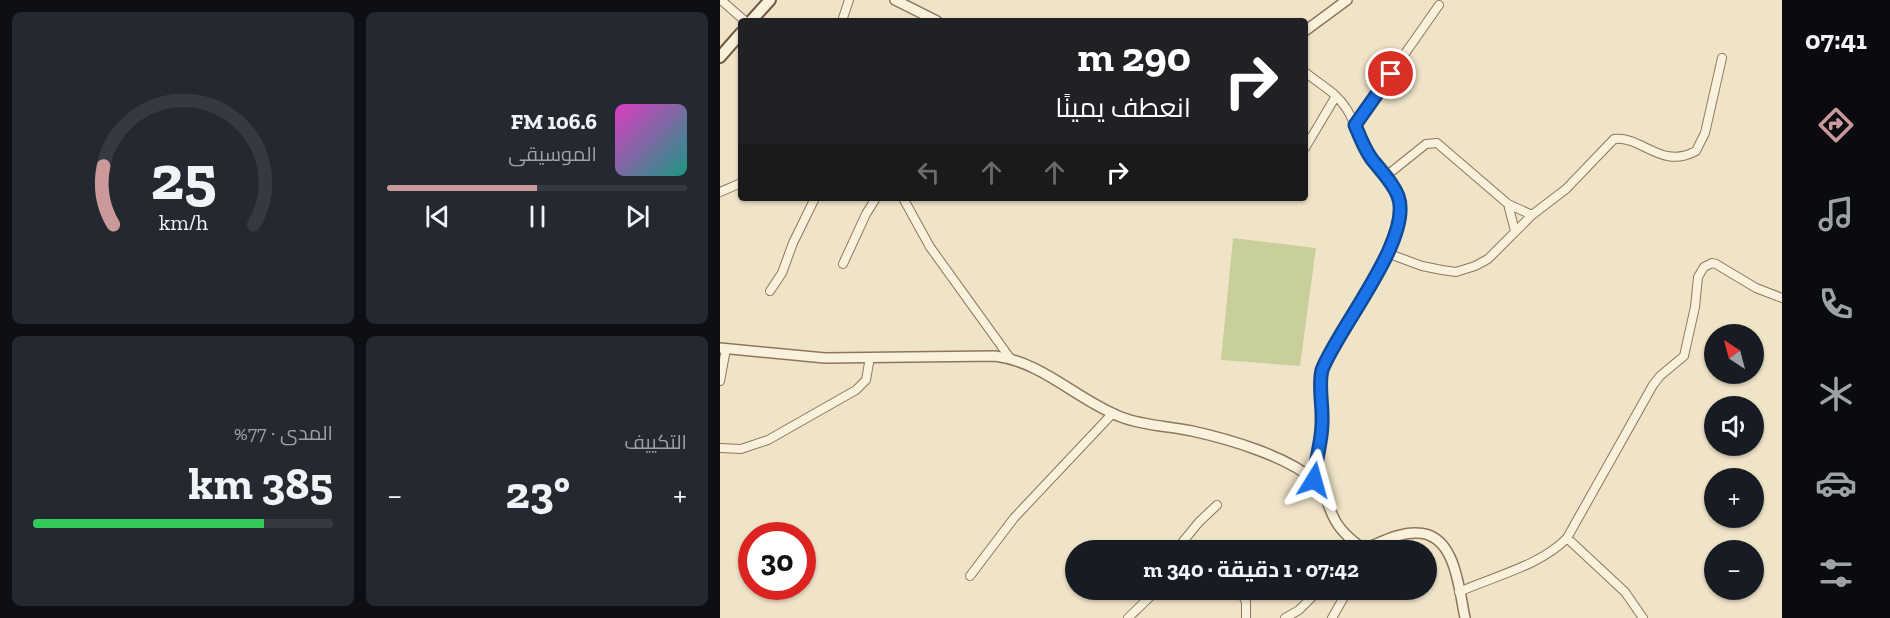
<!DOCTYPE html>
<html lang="ar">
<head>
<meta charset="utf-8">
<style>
  body { margin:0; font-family:"Zilla Slab",Cairo,serif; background:#242831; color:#f1f3f6; direction:rtl; height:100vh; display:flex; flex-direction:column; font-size:22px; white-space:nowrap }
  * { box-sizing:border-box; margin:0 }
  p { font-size:20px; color:#9ea1a6 }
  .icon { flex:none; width:33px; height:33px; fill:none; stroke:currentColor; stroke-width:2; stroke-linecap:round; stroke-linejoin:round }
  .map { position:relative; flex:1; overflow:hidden; direction:ltr }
  .panel { display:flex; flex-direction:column; gap:12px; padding:12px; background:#0d0f14; width:720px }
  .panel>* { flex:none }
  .hud { position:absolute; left:18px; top:18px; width:570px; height:183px; border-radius:6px; box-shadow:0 2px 4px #0004; direction:rtl; background:#202124; color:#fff; overflow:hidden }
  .needle { width:39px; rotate:324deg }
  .buttons { position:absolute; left:984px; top:324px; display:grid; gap:12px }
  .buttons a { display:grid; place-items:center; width:60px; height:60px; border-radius:50%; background:#171b24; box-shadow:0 2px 4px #0004; font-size:30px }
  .speed { position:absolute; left:18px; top:522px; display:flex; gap:12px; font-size:30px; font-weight:700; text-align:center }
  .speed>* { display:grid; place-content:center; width:78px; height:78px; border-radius:50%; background:#171b24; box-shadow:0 2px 4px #0004; line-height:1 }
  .speed .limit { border:9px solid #d22; background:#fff; color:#111 }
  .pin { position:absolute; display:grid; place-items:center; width:51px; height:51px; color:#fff; margin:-26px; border:3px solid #fff; border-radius:50%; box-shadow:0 2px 6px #0007 }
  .me { position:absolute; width:66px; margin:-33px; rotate:8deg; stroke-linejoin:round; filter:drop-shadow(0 0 4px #0008) }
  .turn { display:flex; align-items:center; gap:21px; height:126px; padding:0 18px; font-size:27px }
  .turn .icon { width:78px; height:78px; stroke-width:2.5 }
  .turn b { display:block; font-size:42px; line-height:51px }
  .lanes { display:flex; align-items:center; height:57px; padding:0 18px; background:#0003; justify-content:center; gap:30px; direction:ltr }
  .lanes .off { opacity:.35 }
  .big { font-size:45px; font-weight:700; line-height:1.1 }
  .panel .card { flex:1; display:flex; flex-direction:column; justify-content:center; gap:9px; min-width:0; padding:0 21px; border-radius:9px; background:#242831 }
  .panel .dial { align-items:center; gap:0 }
  .dial svg { height:156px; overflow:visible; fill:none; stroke:#363941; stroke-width:7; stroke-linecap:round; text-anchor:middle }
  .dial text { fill:#f1f3f6; stroke:none }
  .song { display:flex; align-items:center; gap:18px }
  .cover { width:72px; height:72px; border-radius:9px; background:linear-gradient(135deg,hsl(310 70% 55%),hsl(170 70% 35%)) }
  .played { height:6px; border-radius:3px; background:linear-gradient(90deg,#cc999b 50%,#363941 50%) }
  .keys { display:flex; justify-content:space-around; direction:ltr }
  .heat { display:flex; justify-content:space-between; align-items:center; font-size:33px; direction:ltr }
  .charge { height:9px; border-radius:4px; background:linear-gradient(90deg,#34c759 77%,#363941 0) }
  .panel .tiles { flex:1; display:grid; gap:12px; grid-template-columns:repeat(2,1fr) }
  .trip { position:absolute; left:345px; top:540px; width:372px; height:60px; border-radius:30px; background:#171b24; box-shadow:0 2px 4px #0004; font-weight:700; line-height:60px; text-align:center; direction:rtl }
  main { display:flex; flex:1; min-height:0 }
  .menu { display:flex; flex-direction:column; width:108px; justify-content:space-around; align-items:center; background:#090b0e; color:#9ea1a6 }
  .menu .icon { width:42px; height:42px }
  .menu .selected { color:#cc999b }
  .menu b { font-size:27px; color:#f1f3f6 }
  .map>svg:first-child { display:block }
  .green { fill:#c9cf9b }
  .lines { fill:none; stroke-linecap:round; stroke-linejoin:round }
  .minor-casing { stroke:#8d765c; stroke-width:10 }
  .tertiary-casing { stroke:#8d765c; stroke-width:12 }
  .secondary-casing { stroke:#6f573f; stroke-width:14 }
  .minor { stroke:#faf1dc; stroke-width:8 }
  .tertiary { stroke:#faf1dc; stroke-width:9 }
  .secondary { stroke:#faf1dc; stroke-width:10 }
  .route-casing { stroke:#114b97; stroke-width:15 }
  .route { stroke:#1a73e8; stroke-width:10 }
</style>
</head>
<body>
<main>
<nav class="menu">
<b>07:41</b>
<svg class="icon selected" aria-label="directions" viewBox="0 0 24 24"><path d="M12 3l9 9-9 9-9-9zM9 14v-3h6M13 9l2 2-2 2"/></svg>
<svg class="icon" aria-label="music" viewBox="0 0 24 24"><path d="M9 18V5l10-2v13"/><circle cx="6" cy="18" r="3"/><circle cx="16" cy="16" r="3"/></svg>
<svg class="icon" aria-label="phone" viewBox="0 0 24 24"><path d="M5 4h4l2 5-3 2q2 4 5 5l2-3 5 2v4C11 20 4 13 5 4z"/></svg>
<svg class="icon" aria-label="climate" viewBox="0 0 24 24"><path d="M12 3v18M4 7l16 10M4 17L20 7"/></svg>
<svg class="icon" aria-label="car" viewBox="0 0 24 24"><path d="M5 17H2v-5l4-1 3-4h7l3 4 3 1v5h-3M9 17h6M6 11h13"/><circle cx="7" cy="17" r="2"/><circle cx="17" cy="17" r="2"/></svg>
<svg class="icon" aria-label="filters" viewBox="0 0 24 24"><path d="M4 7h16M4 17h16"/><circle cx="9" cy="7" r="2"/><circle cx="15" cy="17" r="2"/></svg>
</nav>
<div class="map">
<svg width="1062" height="618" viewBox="0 0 1062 618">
  <rect width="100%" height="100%" fill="#f0e4c8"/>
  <!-- green -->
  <path class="green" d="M513,238L596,248L580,366L501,360Z"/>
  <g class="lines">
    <!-- minor casing -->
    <g class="minor-casing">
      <path id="minor" d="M1,0L25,21
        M122,21L129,0
        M585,72C599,84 616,92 626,108C636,123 640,142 650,157C661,171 676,184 680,202C689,241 617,330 602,370C598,386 603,405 602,423C601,442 595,461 594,480
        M635,125L719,5
        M585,148L616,96
        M666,176L706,144L717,143L788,204L812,215
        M0,192L21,183
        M183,198L210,247L290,358
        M788,204L795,231
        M667,253L702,266L722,270L736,272L755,266L768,259L812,215L846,189L894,139C923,136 941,170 976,151L985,133L1002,58
        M123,264L146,214L156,198
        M50,291L62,273L73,243L95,198
        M0,381L6,349
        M0,448L21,449L48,440L136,390L146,380L150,357
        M847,538L905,592L923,618
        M464,542L474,550
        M456,550L479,522L497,505
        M250,576L294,518L393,413
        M520,590L526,602V618
        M739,592C774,576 820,566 847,538L933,385L940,376L964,356L975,307L978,277L984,267L992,263L996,264L1036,288L1062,298
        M408,618L437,590
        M565,618L579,610L599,590
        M612,618L628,590"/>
    </g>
    <!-- tertiary casing -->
    <g class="tertiary-casing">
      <path id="tertiary" d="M175,0L217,21
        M585,31L627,0
        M0,348L105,358L275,356C323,362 357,400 401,417C424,426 449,426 472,431C509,439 566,456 594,480C605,490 607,504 613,516C619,530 632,541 644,549C660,543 679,532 697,533C736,533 739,590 745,618"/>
    </g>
    <!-- secondary casing -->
    <g class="secondary-casing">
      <path id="secondary" d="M31,21L50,0
        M0,57L21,33"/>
    </g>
    <!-- minor -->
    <use href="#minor" class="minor"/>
    <!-- tertiary -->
    <use href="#tertiary" class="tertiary"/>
    <!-- secondary -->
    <use href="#secondary" class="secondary"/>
  </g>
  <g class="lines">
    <!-- route casing -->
    <g class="route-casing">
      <path id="route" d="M594,480C595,461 602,442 602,423C603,405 598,386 602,370C618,328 694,238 678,196C673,182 660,170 651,158C644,148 640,137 635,125L671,74"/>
    </g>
    <!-- route -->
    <use href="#route" class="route"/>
  </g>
</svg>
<div class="buttons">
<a><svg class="needle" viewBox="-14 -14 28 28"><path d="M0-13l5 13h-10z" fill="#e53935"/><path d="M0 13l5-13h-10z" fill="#9ea1a6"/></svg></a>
<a><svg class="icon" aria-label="sound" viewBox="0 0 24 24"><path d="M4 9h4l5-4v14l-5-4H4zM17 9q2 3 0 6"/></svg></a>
<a>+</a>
<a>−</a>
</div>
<div class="speed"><div class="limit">30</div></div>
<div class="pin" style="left:671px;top:74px;background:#d93025"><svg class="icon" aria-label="arrive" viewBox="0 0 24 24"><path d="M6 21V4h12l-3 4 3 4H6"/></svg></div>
<svg class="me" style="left:594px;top:480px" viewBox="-20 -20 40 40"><path d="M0-17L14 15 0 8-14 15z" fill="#1a73e8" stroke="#fff" stroke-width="4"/></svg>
<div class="trip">07:42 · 1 دقيقة · 340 m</div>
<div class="hud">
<div class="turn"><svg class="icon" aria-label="right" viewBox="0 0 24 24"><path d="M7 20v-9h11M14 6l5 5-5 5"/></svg><div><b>290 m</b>انعطف يمينًا</div></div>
<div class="lanes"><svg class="icon off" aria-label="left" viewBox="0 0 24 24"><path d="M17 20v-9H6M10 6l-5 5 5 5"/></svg><svg class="icon off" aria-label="ahead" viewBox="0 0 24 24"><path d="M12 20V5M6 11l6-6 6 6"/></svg><svg class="icon off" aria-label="ahead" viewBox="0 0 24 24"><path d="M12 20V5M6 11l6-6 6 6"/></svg><svg class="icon" aria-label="right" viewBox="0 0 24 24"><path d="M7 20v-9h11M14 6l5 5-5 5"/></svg></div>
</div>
</div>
<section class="panel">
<div class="tiles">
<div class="card">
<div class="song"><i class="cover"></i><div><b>106.6 FM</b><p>الموسيقى</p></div></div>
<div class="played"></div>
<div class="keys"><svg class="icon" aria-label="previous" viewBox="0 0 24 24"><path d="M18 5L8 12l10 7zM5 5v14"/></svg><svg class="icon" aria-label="pause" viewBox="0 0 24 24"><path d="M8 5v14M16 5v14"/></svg><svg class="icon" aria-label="next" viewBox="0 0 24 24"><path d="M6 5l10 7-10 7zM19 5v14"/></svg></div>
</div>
<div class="card dial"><svg viewBox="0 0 100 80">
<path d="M14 69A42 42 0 1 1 86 69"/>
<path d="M14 69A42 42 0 0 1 9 39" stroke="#cc999b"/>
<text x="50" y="56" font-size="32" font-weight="700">25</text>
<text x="50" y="72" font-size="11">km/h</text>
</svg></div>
<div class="card"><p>التكييف</p>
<div class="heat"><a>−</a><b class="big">23°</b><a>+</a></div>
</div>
<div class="card"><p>المدى · 77%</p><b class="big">385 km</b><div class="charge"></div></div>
</div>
</section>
</main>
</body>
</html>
